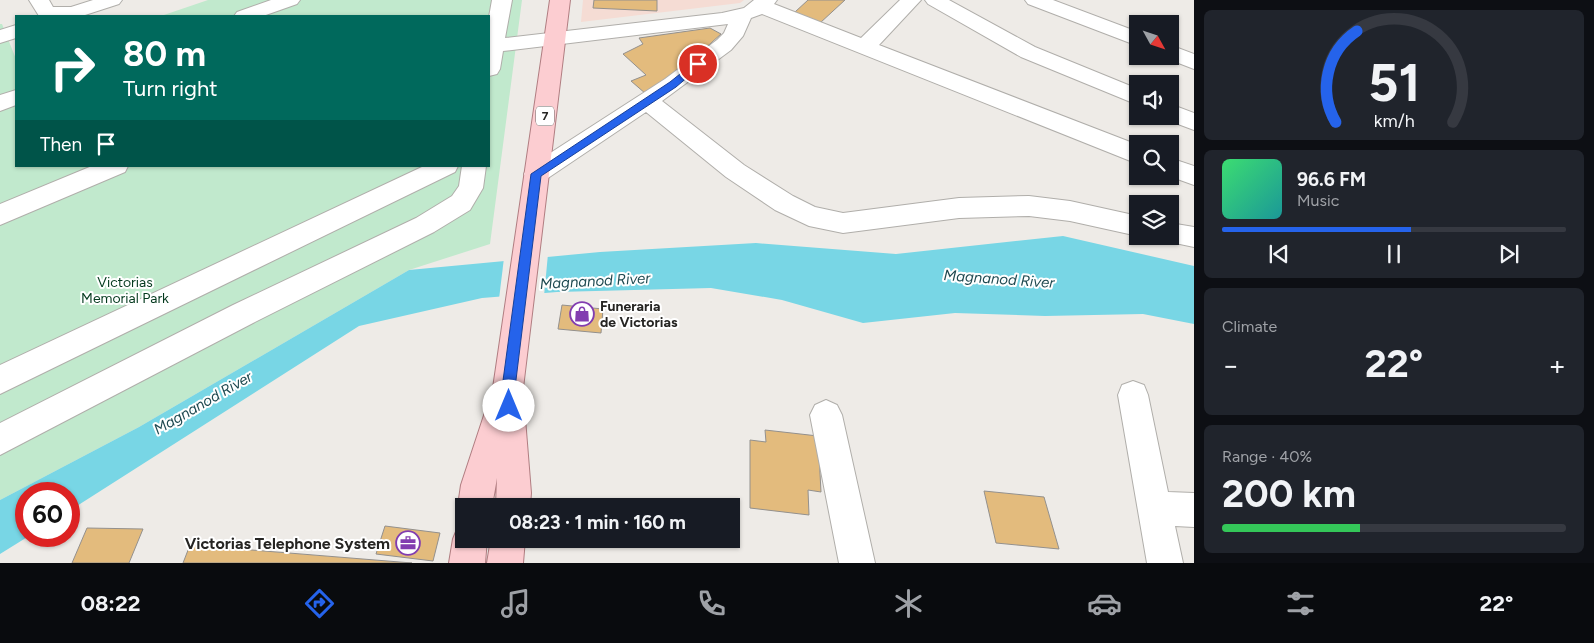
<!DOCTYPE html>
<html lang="en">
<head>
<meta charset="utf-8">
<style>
  body { margin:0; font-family:Figtree,sans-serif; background:#20242c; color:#f1f3f6; height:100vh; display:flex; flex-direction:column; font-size:19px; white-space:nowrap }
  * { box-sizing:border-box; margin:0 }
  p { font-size:16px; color:#9ea1a6 }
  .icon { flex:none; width:28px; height:28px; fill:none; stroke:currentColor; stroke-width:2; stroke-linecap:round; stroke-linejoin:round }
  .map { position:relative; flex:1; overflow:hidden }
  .sheet { display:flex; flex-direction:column; gap:10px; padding:10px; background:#0d0f14; width:400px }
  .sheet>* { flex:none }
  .guide { position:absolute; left:15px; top:15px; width:475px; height:152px; border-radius:0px; box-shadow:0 1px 4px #0004; background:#00695c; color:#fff; overflow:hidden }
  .needle { width:32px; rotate:130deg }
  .buttons { position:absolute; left:1129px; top:15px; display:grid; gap:10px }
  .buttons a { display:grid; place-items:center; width:50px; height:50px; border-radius:0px; background:#171b24; box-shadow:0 1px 4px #0004; font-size:25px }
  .speed { position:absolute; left:15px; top:482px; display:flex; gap:10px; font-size:25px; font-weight:700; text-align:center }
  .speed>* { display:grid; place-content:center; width:65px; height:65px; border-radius:50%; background:#171b24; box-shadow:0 1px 4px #0004; line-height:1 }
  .speed .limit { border:8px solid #d22; background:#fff; color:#111 }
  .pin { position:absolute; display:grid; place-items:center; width:42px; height:42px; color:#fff; margin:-21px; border:2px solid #fff; border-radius:50%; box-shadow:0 1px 5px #0007 }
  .me { position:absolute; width:55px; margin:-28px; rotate:0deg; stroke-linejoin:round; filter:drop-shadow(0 0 4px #0008) }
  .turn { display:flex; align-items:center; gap:18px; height:105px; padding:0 25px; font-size:22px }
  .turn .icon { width:65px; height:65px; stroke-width:2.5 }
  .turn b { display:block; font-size:35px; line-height:42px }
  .then { display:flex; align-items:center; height:48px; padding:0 25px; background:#0003; gap:10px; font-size:19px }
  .big { font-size:38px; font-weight:700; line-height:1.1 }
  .sheet .card { flex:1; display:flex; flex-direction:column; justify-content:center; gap:8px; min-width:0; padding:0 18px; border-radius:8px; background:#20242c }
  .sheet .dial { align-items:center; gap:0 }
  .dial svg { height:130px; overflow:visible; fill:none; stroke:#363941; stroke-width:7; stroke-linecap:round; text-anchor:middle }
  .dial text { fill:#f1f3f6; stroke:none }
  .song { display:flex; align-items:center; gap:15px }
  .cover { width:60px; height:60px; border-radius:8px; background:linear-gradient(135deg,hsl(140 70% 55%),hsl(180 70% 35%)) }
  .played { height:5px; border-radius:2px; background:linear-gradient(90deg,#2563eb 55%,#363941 55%) }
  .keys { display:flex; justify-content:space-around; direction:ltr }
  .heat { display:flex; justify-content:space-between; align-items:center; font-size:28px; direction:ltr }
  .charge { height:8px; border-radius:4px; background:linear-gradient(90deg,#34c759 40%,#363941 0) }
  .trip { position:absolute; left:455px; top:498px; width:285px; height:50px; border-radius:0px; background:#171b24; box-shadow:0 1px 4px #0004; font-weight:700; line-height:50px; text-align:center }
  .menu { display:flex; height:80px; justify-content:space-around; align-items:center; background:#090b0e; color:#9ea1a6 }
  .menu .icon { width:35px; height:35px }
  .menu .current { color:#2563eb }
  .menu b { font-size:22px; color:#f1f3f6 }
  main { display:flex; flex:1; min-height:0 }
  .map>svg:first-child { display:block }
  .commercial { fill:#f5dcd4 }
  .green { fill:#c1e9cd }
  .water { fill:#78d6e5 }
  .pier { fill:#eeebe7 }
  .building { fill:#e3bb7d; stroke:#93908d }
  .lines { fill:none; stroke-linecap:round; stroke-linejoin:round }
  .minor-casing { stroke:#b0aeaa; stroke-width:2 }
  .major-casing { stroke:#b07d81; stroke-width:2 }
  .minor { fill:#fff; fill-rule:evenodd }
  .major { fill:#fccdd1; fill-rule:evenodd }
  .route { fill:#2563eb; stroke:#184099 }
  .labels { text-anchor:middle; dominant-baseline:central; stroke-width:4; stroke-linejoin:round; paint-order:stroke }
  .shield { fill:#fff; stroke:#676665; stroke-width:1 }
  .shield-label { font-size:12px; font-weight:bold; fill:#262523 }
  .park-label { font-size:14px; fill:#043a1e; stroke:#fff }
  .poi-label { font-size:14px; font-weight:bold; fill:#262523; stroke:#fff; text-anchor:start }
  .water-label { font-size:15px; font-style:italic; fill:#1e4950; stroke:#fff }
  .near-poi-label { font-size:16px; font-weight:bold; fill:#262523; stroke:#fff; text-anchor:end }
</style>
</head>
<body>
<main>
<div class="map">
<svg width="1194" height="563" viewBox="0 0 1194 563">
  <rect width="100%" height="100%" fill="#eeebe7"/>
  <!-- commercial -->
  <path class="commercial" d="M583,0H744L740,3L581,22Z"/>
  <!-- green -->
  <path class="green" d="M208,0H522L490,244L409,270L139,427L0,500V24H2L16,59V166H489V16H161Z"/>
  <!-- water -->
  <path class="water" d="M1063,236L1194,266V324L1143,314L1045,316L955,313L863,323L782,300L711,288L557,292L482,298L359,326L69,511V494H26V536H29L0,554V500L139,427L409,270L600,252L756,243L896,254Z"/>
  <!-- pier -->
  <path class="pier" d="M548,254L544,296L499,299L504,258Z"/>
  <!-- building -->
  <path class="building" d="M594,0H657V11L593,8Z
    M808,0H845L820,23L795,12Z
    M710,28L721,34L669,81L646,94L631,81L646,75L623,54L643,44L639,38Z
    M562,305L603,309L601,333L558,329Z
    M765,430L818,436L821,492L808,490L809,515L750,508V440L766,442Z
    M984,491L1044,497L1059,549L996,543Z
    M385,526L440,533L433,561L376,554Z
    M87,528L143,529L129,563H72Z
    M190,545L412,563H183Z"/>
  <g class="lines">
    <!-- minor casing -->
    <g class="minor-casing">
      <path id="minor" d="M29,0H49L53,7H71L93,0H122L119,4L82,16H39Z
        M271,0H300L297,4L263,16H234L237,12Z
        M492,0H512L505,38L722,13L744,8L754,0H777L774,4L861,38L900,0H921L879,45L1138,145V164L762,14L751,18L743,36L731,50L662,101L744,165L793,196L815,207L843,213L959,198L1029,196L1070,201L1138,216V236L1070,221L1029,216L959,218L843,233L809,226L775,210L726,177L646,112L545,180L536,183L527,180L524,174L527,168L665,79L717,40L724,33L728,24L503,51L500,69L497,74L489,76V17Z
        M925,0H949L1035,47L1138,89V105L1021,57L928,4Z
        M1025,0H1053L1138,32V46L1028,4Z
        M16,25V38L0,43V30Z
        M1170,45L1194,54V69L1163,57L1170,56Z
        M16,90V105L0,111V95Z
        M1170,104L1194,113V130L1162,118L1170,116Z
        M1170,158L1194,166V185L1169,176Z
        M92,166H128L125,172L0,225V204Z
        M424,166H458L455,172L0,394V365Z
        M462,166H486L483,188L470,210L434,232L253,323L0,455V423L233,305L416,218L452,196L459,186Z
        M1170,223L1194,227V247L1161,240L1159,236H1170Z
        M1133,381L1144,385L1148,395L1168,492L1194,493V527L1175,526L1183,563H1147L1118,395L1122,385Z
        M826,400L837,405L842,415L875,563H839L810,415L815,405Z"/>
    </g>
    <!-- major casing -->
    <g class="major-casing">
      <path id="major" d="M550,0H570L523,388L521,397L524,406L531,493L530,506H496L497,478L492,506H464V518L458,506L461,485L493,388Z
        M464,524V539H487L485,563H449L453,539L458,527Z
        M491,539H525L523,563H487Z"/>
    </g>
    <!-- minor -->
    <use href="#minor" class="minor"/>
    <!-- major -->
    <use href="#major" class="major"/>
  </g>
  <!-- route -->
  <path class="route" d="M695,62H698L703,64L676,87L541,176L515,388L516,406L514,410L509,411L505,410L502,388L531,174L670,82Z"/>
  <!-- icons -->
  <defs>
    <g id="shop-ring" transform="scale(1.25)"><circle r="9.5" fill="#fff" stroke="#823db0" stroke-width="1.5"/><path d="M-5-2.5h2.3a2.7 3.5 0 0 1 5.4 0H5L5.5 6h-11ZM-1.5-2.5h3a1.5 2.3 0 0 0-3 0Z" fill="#823db0"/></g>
    <g id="office-ring" transform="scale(1.25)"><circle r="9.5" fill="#fff" stroke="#823db0" stroke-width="1.5"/><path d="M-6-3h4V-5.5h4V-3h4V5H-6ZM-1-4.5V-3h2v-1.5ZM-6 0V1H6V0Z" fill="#823db0"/></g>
  </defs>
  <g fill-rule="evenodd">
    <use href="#shop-ring" x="582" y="314"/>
    <use href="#office-ring" x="408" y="543"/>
  </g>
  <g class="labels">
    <!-- shield labels -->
    <rect class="shield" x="536" y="106.5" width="18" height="19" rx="4"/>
    <g class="shield-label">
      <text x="545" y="116">7</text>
    </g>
    <!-- park labels -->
    <g class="park-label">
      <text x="125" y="282">Victorias<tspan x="125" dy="16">Memorial Park</tspan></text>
    </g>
    <!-- poi labels -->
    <g class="poi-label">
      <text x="600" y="306">Funeraria<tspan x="600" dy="16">de Victorias</tspan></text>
    </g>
    <!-- water labels -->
    <g class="water-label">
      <text transform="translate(999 279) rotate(4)">Magnanod River</text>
      <text transform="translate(595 281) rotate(-3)">Magnanod River</text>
      <text transform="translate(203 403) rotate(-30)">Magnanod River</text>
    </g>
    <!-- near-poi labels -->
    <g class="near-poi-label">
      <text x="390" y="543">Victorias Telephone System</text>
    </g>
  </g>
</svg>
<div class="buttons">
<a><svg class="needle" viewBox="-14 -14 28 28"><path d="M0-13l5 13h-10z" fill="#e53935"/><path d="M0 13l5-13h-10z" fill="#9ea1a6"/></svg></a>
<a><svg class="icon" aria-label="sound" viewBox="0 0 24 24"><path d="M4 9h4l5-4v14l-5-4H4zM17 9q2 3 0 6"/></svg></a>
<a><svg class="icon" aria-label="search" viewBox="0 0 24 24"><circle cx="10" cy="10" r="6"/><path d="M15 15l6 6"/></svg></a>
<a><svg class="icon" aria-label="layers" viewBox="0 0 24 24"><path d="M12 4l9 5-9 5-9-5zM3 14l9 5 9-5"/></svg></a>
</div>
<div class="speed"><div class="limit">60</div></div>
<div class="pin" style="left:698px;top:64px;background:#d93025"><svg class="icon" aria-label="arrive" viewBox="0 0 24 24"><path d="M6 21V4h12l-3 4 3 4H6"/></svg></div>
<svg class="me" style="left:509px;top:406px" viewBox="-20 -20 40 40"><circle r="19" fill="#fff"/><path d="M0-13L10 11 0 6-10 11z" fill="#2563eb"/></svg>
<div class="trip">08:23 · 1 min · 160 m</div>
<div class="guide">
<div class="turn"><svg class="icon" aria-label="right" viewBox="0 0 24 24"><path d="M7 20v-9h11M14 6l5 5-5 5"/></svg><div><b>80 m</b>Turn right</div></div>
<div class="then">Then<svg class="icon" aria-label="arrive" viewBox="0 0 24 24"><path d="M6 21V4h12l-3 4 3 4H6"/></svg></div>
</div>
</div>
<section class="sheet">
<div class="card dial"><svg viewBox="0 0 100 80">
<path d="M14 69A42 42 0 1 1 86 69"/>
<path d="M14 69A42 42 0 0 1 27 13" stroke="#2563eb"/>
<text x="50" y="56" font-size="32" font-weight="700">51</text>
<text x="50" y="72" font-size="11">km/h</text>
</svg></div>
<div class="card">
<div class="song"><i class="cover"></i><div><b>96.6 FM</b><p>Music</p></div></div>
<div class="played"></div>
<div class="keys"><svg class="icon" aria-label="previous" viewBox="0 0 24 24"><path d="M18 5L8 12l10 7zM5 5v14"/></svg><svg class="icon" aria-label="pause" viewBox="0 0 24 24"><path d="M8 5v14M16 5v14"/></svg><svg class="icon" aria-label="next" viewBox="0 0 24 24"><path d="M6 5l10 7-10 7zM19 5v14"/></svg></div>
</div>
<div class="card"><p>Climate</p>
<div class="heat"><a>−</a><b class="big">22°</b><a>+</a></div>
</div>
<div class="card"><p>Range · 40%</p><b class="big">200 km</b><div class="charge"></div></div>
</section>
</main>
<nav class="menu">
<b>08:22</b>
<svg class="icon current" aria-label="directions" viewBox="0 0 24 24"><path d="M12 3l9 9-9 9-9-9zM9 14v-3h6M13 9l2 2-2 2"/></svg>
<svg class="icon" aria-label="music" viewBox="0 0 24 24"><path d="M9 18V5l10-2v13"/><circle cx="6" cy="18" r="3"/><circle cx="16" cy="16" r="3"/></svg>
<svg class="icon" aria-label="phone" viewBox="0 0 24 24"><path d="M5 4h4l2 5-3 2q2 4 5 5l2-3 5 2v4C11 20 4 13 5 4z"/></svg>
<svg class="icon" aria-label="climate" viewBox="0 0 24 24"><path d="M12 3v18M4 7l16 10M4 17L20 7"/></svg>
<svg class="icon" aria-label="car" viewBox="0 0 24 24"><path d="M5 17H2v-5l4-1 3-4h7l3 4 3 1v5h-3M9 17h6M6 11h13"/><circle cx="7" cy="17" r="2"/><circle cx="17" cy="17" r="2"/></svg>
<svg class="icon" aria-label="filters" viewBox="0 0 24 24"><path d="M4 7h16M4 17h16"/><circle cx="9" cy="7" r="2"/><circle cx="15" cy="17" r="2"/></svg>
<b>22°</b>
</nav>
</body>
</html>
